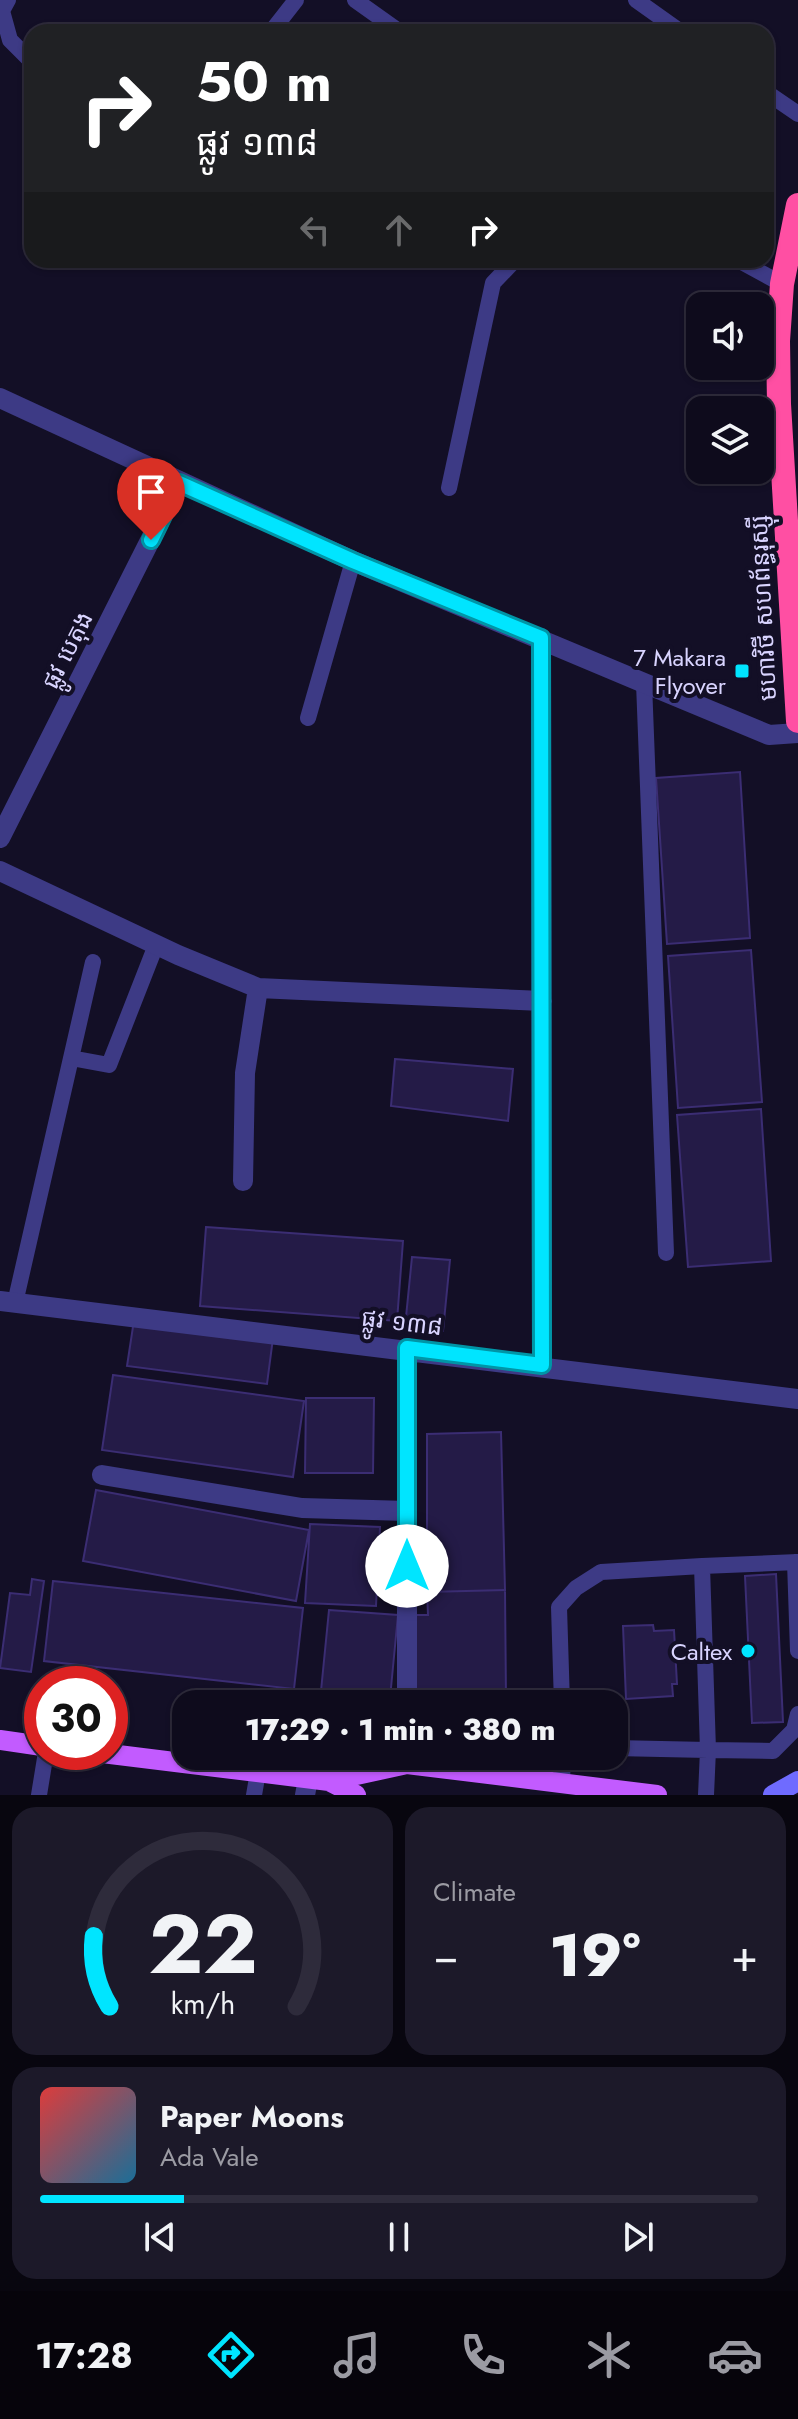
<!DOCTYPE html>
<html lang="en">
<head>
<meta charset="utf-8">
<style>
  body { margin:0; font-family:Jost,"Noto Sans Khmer",sans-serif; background:#1c1929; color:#f1f3f6; height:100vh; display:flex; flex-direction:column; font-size:30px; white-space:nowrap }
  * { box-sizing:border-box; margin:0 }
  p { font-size:26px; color:#9b9ba3 }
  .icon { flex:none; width:44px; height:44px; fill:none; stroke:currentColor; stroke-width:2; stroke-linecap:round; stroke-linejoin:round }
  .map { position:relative; height:1795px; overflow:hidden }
  .sheet { display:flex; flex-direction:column; gap:12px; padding:12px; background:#08060f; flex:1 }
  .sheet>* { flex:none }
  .hud { position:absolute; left:24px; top:24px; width:750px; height:244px; border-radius:24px; box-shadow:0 2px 6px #0004,0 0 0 2px #2e2b3b; background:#202124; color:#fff; overflow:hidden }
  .controls { position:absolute; left:686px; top:292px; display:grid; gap:16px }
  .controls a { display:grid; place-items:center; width:88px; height:88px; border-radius:16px; background:#0e0b1c; box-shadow:0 2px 6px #0004,0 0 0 2px #2e2b3b; font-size:40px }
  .speed { position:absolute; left:24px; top:1666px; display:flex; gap:16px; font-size:40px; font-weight:700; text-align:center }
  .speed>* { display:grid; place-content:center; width:104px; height:104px; border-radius:50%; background:#0e0b1c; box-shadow:0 2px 6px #0004,0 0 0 2px #2e2b3b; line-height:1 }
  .speed .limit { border:12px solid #d22; background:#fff; color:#111 }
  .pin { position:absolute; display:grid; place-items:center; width:68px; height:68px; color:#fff; margin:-82px -34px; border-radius:50% 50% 50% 0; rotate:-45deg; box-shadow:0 0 8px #0007 }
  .pin .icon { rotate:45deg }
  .me { position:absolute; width:88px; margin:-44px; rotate:0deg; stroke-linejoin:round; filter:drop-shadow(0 0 6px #0008) }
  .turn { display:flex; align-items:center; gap:28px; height:168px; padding:0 40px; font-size:36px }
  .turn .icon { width:104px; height:104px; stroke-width:2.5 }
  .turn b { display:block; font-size:56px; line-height:68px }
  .lanes { display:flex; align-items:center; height:76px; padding:0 40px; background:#0003; justify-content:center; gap:40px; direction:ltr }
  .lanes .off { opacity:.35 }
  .big { font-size:60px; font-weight:800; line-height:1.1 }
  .sheet .tile { flex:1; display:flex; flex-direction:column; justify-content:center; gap:12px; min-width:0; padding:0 28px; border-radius:24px; background:#1c1929 }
  .sheet .dial { align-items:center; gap:0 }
  .dial svg { height:208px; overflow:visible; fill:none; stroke:#2e2b3b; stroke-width:7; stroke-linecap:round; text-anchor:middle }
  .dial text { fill:#f1f3f6; stroke:none }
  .song { display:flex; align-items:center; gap:24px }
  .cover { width:96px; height:96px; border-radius:12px; background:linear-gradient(135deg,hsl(0 70% 55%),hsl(200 70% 35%)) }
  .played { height:8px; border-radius:4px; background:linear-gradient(90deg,#00e5ff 20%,#2e2b3b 20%) }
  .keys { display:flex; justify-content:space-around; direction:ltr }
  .heat { display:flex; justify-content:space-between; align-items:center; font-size:44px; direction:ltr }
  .sheet .tiles { flex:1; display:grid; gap:12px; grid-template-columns:1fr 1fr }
  .tile:last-child { grid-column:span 2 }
  .trip { position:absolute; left:172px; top:1690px; width:456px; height:80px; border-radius:24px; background:#0e0b1c; box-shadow:0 2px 6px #0004,0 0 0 2px #2e2b3b; font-weight:800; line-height:80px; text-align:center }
  .dock { display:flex; height:128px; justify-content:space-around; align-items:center; background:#06040b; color:#9b9ba3 }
  .dock .icon { width:56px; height:56px }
  .dock .on { color:#00e5ff }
  .dock b { font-size:36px; color:#f1f3f6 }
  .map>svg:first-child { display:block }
  .building { fill:#241b47; stroke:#3b2d73; stroke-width:2 }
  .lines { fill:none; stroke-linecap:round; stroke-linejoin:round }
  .lane { stroke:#3d3a85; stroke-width:16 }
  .street { stroke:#3d3a85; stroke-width:20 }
  .secondary { stroke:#6f6bff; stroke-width:20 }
  .primary { stroke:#c25bff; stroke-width:20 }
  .highway { stroke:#ff4fa3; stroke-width:24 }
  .route-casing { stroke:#0095a6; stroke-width:20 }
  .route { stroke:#00e5ff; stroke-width:14 }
  .poi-dot { fill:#00e5ff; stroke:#130f26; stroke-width:3 }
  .labels { text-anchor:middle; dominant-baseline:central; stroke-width:8; stroke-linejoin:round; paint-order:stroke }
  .street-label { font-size:24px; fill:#d9d4ff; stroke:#130f26 }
  .poi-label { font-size:24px; fill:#d9d4ff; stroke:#130f26; text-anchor:end }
</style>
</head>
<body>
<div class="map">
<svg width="798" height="1795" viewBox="0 0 798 1795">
  <rect width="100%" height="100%" fill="#130f26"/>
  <!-- building -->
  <path class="building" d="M740,772L750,938L667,944L656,778Z
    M751,950L762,1102L678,1108L668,956Z
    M395,1059L513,1069L508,1121L391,1106Z
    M761,1109L771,1261L688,1267L677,1115Z
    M206,1227L403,1241L397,1321L200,1306Z
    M412,1257L450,1260L443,1331L405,1327Z
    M134,1320L273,1338L267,1384L127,1366Z
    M113,1375L304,1401L293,1477L102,1450Z
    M306,1398H374L373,1473H305Z
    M501,1432L505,1590L427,1592V1434Z
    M96,1490L309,1530L296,1601L83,1561Z
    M310,1524L380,1527L376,1606L305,1603Z
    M776,1574L783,1722L752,1723L745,1576Z
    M32,1579L44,1581L31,1672L0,1668L10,1593L30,1595Z
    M53,1581L303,1608L294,1689L44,1661Z
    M505,1590L506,1700L413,1701L412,1615H428L427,1592Z
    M329,1610L398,1615L390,1698L321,1691Z
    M653,1625L654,1631L674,1630L677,1684H672L673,1696L626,1699L623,1626Z"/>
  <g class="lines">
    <!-- lane -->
    <path class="lane" d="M8,0L2,11L10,40L32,62
      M355,0L400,32
      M636,0L681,32
      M271,32L296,0
      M766,92L798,114
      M738,260L782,284
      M449,488L493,283L515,260
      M644,683L666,1253
      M308,718L353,561
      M71,1058L109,1065L156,945
      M15,1303L93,962
      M795,1562L798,1651
      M562,1704L559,1607L576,1588L601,1572L702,1566
      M614,1748L708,1750L702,1566L798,1562
      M562,1782L563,1756
      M39,1795L46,1752
      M254,1795L258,1772
      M706,1795L708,1750L773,1751L794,1730L798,1714"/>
    <!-- street -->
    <path class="street" d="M0,398L353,561L644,683L769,735L798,733
      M541,638L542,1365
      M0,838L179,483
      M0,871L178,955L258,988L542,1001
      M243,1181L245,1073L258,988
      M0,1301L798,1399
      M102,1475L302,1508L407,1511
      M407,1704V1348
      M305,1795L308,1779"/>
    <!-- secondary -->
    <path class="secondary" d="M773,1795L798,1781"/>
    <!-- primary -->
    <path class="primary" d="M0,1740L42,1746
      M94,1752L329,1781L356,1795
      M329,1781L407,1764L657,1795"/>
    <!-- highway -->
    <path class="highway" d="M798,205L782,284L778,341L779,404L798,721"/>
  </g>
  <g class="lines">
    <!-- route casing -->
    <g class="route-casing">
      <path id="route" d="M151,540L179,483L353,561L541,638L542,1365L407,1348V1566"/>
    </g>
    <!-- route -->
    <use href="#route" class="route"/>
  </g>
  <!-- markers -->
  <g class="poi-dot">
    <rect x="734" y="663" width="16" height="16" rx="4"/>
    <circle cx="748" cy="1651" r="8"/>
  </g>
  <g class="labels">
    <!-- street labels -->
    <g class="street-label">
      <text transform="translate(763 608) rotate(-93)">មហាវិថី សហព័ន្ធរុស្ស៊ី</text>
      <text transform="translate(67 650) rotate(-63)">ផ្លូវ បេតុង</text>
      <text transform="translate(402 1322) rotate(7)">ផ្លូវ ១៣៨</text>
    </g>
    <!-- poi labels -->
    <g class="poi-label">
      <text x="726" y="657">7 Makara<tspan x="726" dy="28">Flyover</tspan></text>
      <text x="732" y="1651">Caltex</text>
    </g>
  </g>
</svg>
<div class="controls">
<a><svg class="icon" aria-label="sound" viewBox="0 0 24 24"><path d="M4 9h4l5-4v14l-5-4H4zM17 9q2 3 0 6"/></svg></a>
<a><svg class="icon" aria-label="layers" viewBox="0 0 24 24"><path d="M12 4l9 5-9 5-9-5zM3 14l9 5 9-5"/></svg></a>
</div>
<div class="speed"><div class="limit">30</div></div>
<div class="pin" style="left:151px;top:540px;background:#d93025"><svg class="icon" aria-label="arrive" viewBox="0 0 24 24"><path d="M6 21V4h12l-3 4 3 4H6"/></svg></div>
<svg class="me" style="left:407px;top:1566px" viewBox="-20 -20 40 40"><circle r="19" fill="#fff"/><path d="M0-13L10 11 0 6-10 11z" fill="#00e5ff"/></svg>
<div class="trip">17:29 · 1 min · 380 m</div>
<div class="hud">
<div class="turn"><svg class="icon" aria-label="right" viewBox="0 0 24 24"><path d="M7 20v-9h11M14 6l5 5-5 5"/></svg><div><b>50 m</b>ផ្លូវ ១៣៨</div></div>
<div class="lanes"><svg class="icon off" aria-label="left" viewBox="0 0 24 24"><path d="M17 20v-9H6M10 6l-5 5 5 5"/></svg><svg class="icon off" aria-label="ahead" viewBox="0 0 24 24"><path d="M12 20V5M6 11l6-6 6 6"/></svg><svg class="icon" aria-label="right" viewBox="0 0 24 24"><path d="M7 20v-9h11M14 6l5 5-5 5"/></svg></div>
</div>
</div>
<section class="sheet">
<div class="tiles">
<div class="tile dial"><svg viewBox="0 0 100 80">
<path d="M14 69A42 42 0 1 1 86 69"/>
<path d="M14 69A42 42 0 0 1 8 42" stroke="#00e5ff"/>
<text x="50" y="56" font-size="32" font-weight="700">22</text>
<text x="50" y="72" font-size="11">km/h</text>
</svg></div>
<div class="tile"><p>Climate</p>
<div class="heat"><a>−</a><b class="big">19°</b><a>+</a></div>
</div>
<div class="tile">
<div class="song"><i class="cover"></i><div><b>Paper Moons</b><p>Ada Vale</p></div></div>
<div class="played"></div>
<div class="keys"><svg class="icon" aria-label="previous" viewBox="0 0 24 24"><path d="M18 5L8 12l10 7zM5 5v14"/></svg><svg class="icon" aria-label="pause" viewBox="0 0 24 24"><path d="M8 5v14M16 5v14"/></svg><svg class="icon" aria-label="next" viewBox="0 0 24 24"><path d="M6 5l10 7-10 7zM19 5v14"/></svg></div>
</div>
</div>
</section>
<nav class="dock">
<b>17:28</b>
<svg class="icon on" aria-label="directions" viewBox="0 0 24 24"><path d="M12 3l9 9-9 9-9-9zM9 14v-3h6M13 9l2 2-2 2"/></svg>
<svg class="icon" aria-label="music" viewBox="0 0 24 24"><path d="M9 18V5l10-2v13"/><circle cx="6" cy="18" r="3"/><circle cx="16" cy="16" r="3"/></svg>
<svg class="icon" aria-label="phone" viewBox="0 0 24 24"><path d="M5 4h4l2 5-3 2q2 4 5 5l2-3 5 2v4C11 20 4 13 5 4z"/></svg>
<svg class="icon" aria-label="climate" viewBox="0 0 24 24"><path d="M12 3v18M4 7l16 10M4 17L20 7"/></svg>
<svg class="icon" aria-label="car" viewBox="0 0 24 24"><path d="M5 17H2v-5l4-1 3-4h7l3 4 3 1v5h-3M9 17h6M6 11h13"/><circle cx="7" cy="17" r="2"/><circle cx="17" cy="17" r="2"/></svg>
</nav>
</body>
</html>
